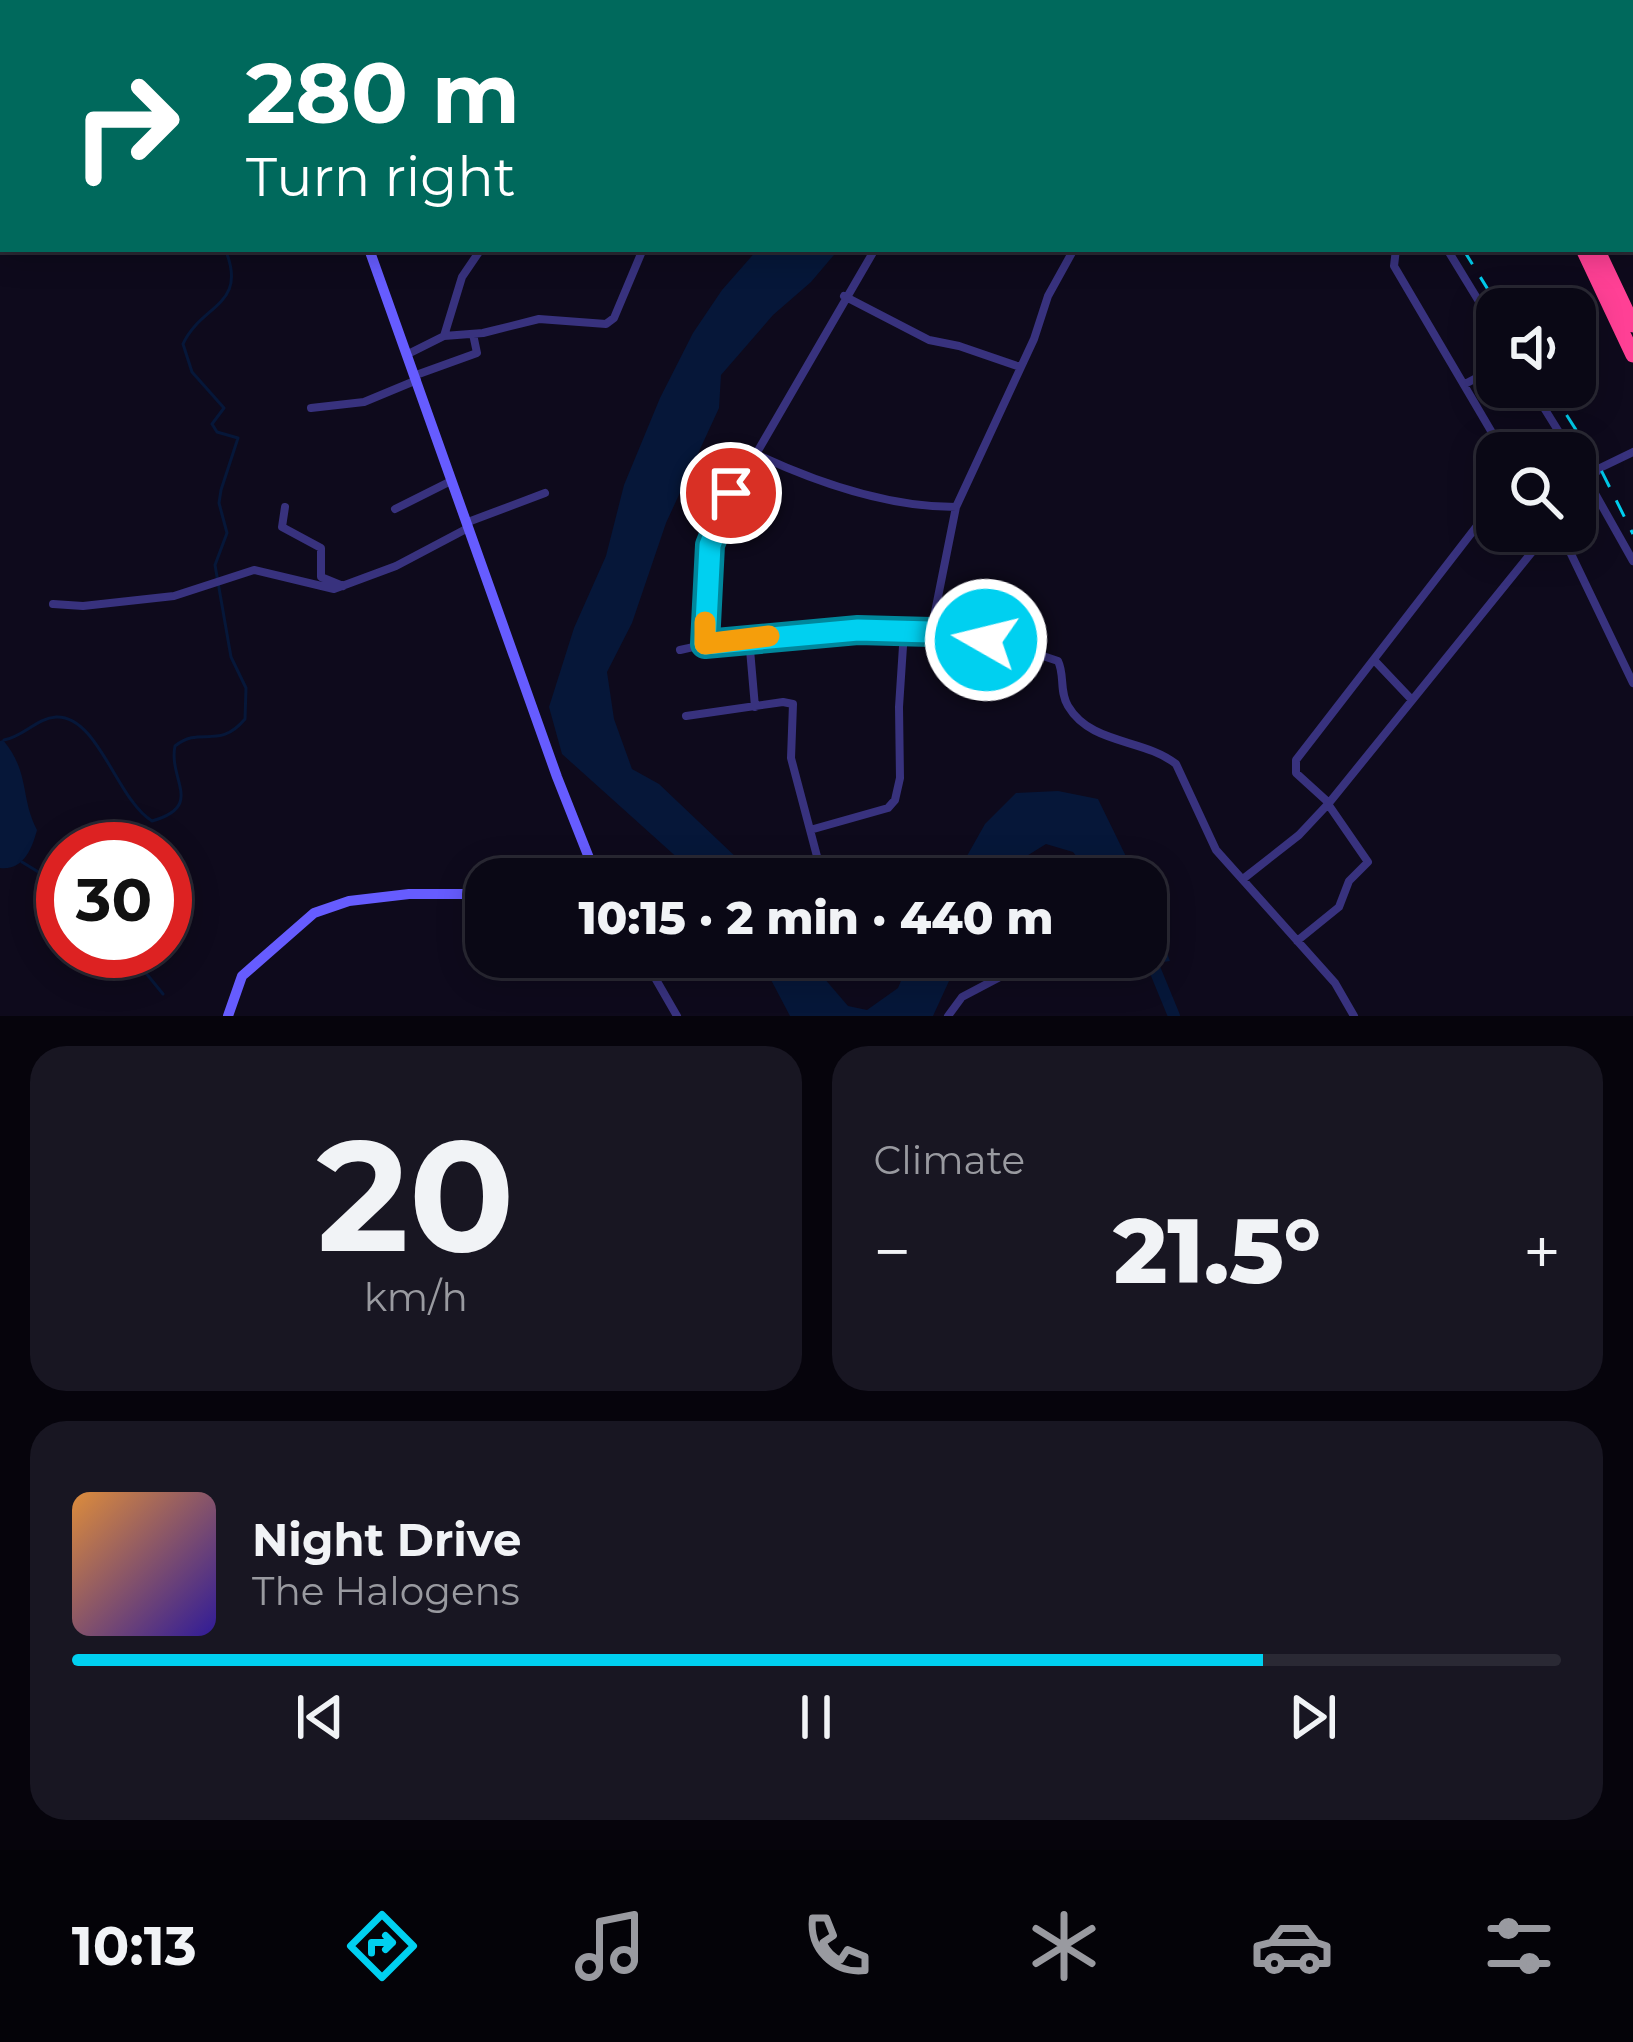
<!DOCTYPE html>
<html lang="en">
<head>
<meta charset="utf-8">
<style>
  body { margin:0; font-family:Montserrat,sans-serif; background:#181622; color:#f1f3f6; height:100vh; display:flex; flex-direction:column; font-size:45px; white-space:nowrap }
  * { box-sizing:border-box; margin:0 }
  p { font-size:39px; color:#999aa0 }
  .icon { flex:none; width:66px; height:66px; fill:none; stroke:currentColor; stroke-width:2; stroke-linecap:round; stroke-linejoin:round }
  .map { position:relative; height:1016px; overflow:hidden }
  .panel { display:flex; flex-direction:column; gap:30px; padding:30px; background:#06040c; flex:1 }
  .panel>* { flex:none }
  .top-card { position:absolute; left:0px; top:0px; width:1635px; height:252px; box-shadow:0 6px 30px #0003,0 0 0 3px #2a2934; background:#00695c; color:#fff; overflow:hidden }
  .fabs { position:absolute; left:1476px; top:288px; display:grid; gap:24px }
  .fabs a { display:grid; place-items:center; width:120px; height:120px; border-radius:24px; background:#0a0815; box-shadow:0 6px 30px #0003,0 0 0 3px #2a2934; font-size:60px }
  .speed { position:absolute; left:36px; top:822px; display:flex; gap:24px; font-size:60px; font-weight:700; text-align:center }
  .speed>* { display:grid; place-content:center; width:156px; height:156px; border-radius:50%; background:#0a0815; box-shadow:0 6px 30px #0003,0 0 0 3px #2a2934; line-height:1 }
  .speed .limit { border:18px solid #d22; background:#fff; color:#111 }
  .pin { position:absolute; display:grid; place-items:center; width:102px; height:102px; color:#fff; margin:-51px; border:6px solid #fff; border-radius:50%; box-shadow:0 3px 12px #0007 }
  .me { position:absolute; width:132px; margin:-66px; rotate:278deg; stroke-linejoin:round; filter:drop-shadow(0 0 9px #0008) }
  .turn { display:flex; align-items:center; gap:42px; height:252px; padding:0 48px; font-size:54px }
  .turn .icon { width:156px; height:156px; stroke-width:2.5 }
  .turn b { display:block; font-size:84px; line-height:102px }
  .big { font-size:90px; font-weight:800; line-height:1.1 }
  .panel .card { flex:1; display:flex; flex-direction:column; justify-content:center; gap:18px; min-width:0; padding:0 42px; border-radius:36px; background:#181622 }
  .panel .dial { align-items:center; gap:0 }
  .dial b { font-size:156px; line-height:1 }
  .song { display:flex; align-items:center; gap:36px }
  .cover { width:144px; height:144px; border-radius:18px; background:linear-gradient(135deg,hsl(30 70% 55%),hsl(250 70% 35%)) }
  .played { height:12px; border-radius:6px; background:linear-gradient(90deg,#00d0f0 80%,#2a2934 80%) }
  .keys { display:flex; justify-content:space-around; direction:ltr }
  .heat { display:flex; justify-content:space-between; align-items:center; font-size:66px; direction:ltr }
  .panel .tiles { flex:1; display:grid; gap:30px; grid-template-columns:1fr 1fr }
  .card:last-child { grid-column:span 2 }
  .trip { position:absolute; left:465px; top:858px; width:702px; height:120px; border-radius:36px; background:#0a0815; box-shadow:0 6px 30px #0003,0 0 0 3px #2a2934; font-weight:800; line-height:120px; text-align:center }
  .tab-bar { display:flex; height:192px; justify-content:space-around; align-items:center; background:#040308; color:#999aa0 }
  .tab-bar .icon { width:84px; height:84px }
  .tab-bar .on { color:#00d0f0 }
  .tab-bar b { font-size:54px; color:#f1f3f6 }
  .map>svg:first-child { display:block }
  .water { fill:#061739 }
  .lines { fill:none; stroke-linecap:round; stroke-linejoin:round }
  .stream { stroke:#061739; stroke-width:3 }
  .river { stroke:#061739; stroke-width:12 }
  .street { stroke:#38327e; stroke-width:8 }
  .secondary { stroke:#665cff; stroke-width:10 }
  .highway { stroke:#ff4095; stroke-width:15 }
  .rail { stroke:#00d0f0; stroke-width:3; stroke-dasharray:18 15; stroke-linecap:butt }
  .route-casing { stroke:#00879c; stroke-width:30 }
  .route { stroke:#00d0f0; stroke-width:21 }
  .slow { stroke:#f59e0b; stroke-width:21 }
</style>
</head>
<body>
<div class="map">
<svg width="1633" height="1016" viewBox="0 0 1633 1016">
  <rect width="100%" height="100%" fill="#0e0a1c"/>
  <!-- water -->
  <path class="water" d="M758,249H839L811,282L773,315L721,375L719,408L666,523L632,623L607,672L614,719L632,769L659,784L739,860L749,879H701L562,754L549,707L574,628L606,556L624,485L660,398L693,333L722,290Z
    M3,740C30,772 20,797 37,830C32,849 23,871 0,868V741Z
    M1058,791L1098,799L1137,879H1095L1073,852L1046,844L1017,862L1007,879H954L985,824L1016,793Z
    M1146,900L1170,961L1128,967L1122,957H1146Z
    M759,957H806L848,1006L867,1010L898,988L911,957H960L933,1016H790Z"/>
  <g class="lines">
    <!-- stream -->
    <path class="stream" d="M0,122L3,124
      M4,740C23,737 37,718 56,717C98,715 117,800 152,821C205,806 168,780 175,746C201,725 218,751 245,719L246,688L231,657L215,565L227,533L219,503L221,490L238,438L217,432L212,424L224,408L192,372L183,344C201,304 249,306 225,249
      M22,862L63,887
      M128,951L163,994"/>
    <!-- river -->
    <path class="river" d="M1146,948L1174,1016"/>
    <!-- street -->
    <path class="street" d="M456,0L458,3
      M54,3L67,0
      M766,3L769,0
      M831,3L833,0
      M1050,3L1051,0
      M1459,3L1467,0
      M0,23L3,21
      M1632,56L1633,55
      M1632,145H1633
      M1074,249L1048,296L1034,339L956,507L931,632L1007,644L1058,661C1065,675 1059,691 1068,706C1091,745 1143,738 1176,764L1216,850L1335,983L1354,1016
      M1396,249L1394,266L1504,453
      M1447,249L1497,331
      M844,296L929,340L959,346L1020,367
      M444,336L483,333L539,319L606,324L614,318L643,249
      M408,354L444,336L462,277L481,249
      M416,375L477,353L473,334
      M1465,384L1497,367
      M1531,387L1572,453
      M311,408L364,402L417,380
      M756,454C818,483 887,507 956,507
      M1575,458L1633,561
      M1575,496L1600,468L1633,452
      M285,507L282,527L321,548V577L343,586
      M395,509L451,481
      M468,522L545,493
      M1560,531L1633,683
      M53,604L83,606L174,596L254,570L334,589L396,566L468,528
      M749,638L755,707
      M705,644L708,561L723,511L875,249
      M680,650C762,630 847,630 931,632
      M1375,661L1412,700
      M686,716L783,702L793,704L791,758L823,879
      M1329,803L1296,773V760L1497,500
      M810,830L888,808L895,800L900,778L899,707L904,631
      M1243,879L1299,835L1329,803L1549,531
      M1297,941L1339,907L1349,881L1368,862L1328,804
      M643,957L677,1016
      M1104,957L1106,962
      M948,1016L962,997L1038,957"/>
    <!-- secondary -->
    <path class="secondary" d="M281,0L282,3
      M369,249L557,777L593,868L591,879
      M228,1016L242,976L314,913L349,901L409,894H486"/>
    <!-- highway -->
    <path class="highway" d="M1389,0L1392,3
      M1405,0L1408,3
      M1583,249L1633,355
      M1597,249L1633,325"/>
    <!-- rail -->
    <path class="rail" d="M1274,0L1277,3
      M1463,249L1500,309
      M1549,387L1600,468L1633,534"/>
  </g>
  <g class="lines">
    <!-- route casing -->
    <g class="route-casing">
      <path id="route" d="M731,493L710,545L705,644L858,630L931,632L986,640"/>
    </g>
    <!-- route -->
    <use href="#route" class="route"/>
    <!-- slow -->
    <path class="slow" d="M705,622V644L769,636"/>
  </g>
</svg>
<div class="fabs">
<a><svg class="icon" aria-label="sound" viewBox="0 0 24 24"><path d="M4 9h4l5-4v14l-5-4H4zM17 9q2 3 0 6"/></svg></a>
<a><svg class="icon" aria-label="search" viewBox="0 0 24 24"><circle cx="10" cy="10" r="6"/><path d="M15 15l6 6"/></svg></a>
</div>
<div class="speed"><div class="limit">30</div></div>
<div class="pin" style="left:731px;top:493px;background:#d93025"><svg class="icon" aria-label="arrive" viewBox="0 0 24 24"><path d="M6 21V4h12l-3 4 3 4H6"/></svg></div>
<svg class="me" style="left:986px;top:640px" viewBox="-20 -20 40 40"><circle r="17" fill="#00d0f0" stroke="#fff" stroke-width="3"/><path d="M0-11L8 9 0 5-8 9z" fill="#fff"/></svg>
<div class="trip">10:15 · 2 min · 440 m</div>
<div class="top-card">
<div class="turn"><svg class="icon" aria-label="right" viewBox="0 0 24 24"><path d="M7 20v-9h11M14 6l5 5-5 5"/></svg><div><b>280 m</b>Turn right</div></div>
</div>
</div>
<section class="panel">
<div class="tiles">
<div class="card dial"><b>20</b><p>km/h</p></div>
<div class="card"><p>Climate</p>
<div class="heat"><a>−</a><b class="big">21.5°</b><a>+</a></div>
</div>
<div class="card">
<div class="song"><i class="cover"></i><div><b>Night Drive</b><p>The Halogens</p></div></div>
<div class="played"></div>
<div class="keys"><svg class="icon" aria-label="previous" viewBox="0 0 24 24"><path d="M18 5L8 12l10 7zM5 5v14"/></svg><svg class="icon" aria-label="pause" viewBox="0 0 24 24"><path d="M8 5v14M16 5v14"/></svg><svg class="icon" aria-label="next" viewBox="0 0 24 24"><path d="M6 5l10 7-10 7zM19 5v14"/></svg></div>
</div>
</div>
</section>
<nav class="tab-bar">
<b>10:13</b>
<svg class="icon on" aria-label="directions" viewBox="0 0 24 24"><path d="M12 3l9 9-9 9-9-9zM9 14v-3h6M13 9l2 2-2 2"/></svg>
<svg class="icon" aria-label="music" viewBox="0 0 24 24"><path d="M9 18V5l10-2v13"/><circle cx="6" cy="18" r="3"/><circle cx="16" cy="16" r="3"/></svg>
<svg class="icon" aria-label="phone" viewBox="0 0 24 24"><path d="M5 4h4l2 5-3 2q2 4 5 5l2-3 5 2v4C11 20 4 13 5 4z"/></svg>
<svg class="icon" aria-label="climate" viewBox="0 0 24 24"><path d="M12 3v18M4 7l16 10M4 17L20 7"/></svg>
<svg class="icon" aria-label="car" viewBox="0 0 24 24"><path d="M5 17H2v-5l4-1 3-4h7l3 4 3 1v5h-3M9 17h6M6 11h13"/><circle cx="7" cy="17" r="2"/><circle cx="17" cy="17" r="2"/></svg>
<svg class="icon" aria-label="filters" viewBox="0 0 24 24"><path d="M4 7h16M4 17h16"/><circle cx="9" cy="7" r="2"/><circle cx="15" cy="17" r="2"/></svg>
</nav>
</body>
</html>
